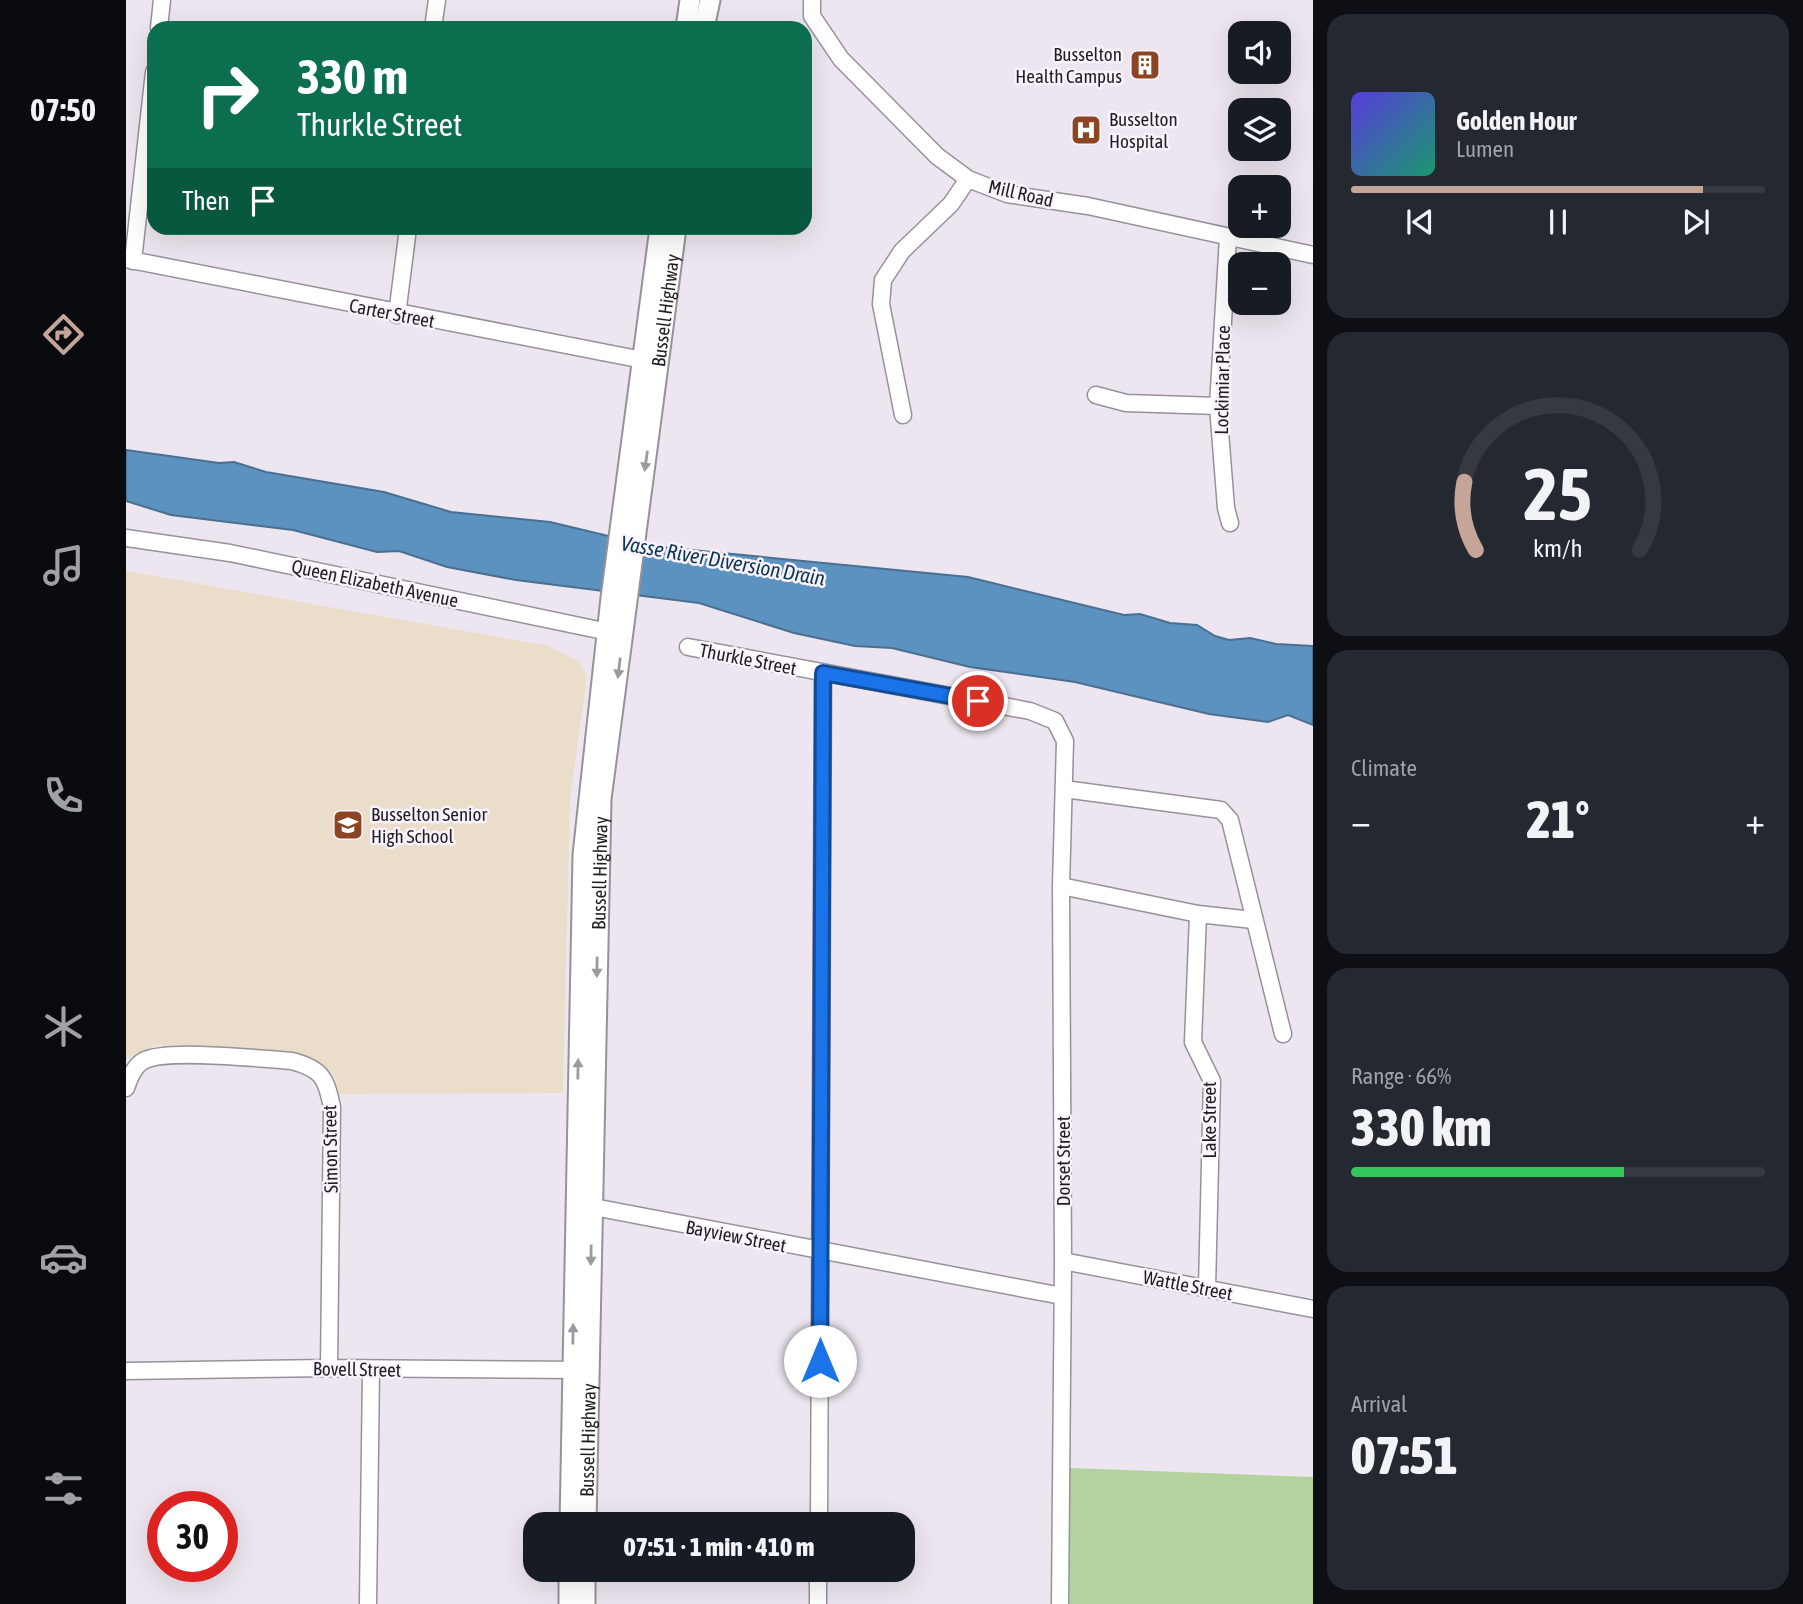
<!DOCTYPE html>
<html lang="en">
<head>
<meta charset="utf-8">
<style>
  body { margin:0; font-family:"Asap Condensed",sans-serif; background:#242831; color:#f1f3f6; height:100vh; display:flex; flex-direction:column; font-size:26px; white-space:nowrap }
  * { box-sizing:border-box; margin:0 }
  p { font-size:23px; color:#9ea1a6 }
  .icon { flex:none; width:38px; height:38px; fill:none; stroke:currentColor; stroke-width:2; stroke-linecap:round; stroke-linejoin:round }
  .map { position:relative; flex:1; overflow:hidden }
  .panel { display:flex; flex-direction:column; gap:14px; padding:14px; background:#0d0f14; width:490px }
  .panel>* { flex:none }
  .guide { position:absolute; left:21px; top:21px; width:665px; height:214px; border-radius:21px; box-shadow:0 7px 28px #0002; background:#0b6e4f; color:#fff; overflow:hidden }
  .fabs { position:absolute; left:1102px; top:21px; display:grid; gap:14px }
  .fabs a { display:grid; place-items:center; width:63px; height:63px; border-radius:14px; background:#171b24; box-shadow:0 7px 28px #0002; font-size:35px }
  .speed { position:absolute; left:21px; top:1491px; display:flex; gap:14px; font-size:35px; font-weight:700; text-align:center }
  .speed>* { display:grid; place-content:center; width:91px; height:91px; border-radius:50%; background:#171b24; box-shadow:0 7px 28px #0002; line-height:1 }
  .speed .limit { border:10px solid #d22; background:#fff; color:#111 }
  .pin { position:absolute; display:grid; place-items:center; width:60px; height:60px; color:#fff; margin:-30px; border:4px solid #fff; border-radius:50%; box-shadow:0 2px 7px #0007 }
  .me { position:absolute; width:77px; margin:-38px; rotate:0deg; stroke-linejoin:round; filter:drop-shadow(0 0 5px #0008) }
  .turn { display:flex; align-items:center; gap:24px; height:147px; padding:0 35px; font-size:32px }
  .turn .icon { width:91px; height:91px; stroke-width:2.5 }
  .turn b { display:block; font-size:49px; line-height:60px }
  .then { display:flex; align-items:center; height:66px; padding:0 35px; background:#0003; gap:14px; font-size:26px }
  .big { font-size:52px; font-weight:800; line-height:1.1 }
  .panel .card { flex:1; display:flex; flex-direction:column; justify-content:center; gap:10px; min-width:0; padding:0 24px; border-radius:21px; background:#242831 }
  .panel .dial { align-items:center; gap:0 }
  .dial svg { height:182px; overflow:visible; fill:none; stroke:#363941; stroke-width:7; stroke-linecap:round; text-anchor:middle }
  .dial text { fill:#f1f3f6; stroke:none }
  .song { display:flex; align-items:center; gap:21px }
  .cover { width:84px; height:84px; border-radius:10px; background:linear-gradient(135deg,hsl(250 70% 55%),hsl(160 70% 35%)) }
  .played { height:7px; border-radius:4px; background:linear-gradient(90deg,#c4a597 85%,#363941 85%) }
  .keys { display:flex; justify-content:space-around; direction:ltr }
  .heat { display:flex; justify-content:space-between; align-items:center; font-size:38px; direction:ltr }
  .charge { height:10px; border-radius:5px; background:linear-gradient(90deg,#34c759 66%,#363941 0) }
  .trip { position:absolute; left:397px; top:1512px; width:392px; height:70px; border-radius:21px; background:#171b24; box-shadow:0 7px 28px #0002; font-weight:800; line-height:70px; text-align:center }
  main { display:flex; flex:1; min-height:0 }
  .tabs { display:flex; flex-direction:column; width:126px; justify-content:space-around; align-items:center; background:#090b0e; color:#9ea1a6 }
  .tabs .icon { width:49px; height:49px }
  .tabs .selected { color:#c4a597 }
  .tabs b { font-size:32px; color:#f1f3f6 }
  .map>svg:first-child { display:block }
  .education { fill:#eaddc9 }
  .green { fill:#b4d29d }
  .water { fill:#5b92bf; stroke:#4a6f90; stroke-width:2 }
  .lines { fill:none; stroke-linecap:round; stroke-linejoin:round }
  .minor-casing { stroke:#979199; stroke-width:19 }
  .major-casing { stroke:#979199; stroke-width:23 }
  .minor { stroke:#fff; stroke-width:16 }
  .major { stroke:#fff; stroke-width:19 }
  .oneway { fill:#9b9a9c }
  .route-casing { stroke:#114b97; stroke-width:18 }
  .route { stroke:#1a73e8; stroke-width:12 }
  .labels { text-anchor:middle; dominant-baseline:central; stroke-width:5; stroke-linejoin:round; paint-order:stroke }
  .poi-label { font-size:19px; fill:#211e22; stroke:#faf3fd; text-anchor:start }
  .street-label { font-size:19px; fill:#211e22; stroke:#faf3fd }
  .water-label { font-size:21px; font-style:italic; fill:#0b3756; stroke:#faf3fd }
</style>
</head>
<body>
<main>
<nav class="tabs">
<b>07:50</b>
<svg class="icon selected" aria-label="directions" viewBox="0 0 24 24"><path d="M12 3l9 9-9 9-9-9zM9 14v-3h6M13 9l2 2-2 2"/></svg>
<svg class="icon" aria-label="music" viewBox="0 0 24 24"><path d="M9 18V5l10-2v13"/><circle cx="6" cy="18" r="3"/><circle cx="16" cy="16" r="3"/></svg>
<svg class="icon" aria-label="phone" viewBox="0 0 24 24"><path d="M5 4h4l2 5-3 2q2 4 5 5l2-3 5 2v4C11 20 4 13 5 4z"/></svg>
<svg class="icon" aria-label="climate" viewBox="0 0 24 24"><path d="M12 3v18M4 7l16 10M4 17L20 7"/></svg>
<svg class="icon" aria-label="car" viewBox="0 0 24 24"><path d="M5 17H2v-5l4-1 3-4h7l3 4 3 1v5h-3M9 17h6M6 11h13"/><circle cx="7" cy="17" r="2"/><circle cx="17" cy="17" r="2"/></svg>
<svg class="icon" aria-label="filters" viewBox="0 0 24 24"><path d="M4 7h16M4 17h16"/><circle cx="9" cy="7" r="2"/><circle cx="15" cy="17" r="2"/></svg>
</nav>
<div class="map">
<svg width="1187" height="1604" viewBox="0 0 1187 1604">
  <rect width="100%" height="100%" fill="#ede6f0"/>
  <!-- education -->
  <path class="education" d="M0,571L423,646L453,661L461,677L444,798L437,1093L213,1094L207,1074L193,1063L161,1053L29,1045L0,1059Z"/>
  <!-- green -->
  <path class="green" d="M944,1468L1187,1477V1604H943Z"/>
  <!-- water -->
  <path class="water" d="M0,450L93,463L108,462L140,472L258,492L325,512L424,522L524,546L842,577L998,615L1014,614L1044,623L1071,625L1089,636L1103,640L1124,638L1150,644L1187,646V725L1162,715L1142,722L1083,714L949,682L844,667L766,648L729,646L668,633L573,603L390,580L321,567L273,551L251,552L167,530L45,515L0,501Z"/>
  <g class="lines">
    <!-- minor casing -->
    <g class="minor-casing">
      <path id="minor" d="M686,0V16L715,59L811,156L842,179L881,194L962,206L1187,255
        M33,28L36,0
        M307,28L311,0
        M1102,237L1092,406L1100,508L1104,523
        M0,259L527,362
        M7,261L28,72
        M271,315L282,228
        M970,395L1000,403L1092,406
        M777,415L755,304L757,280L776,251L825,204L842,179
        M0,538L104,553L492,634
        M562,647L904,711L929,721L939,741L935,886L937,1261L934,1604
        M938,789L1095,810L1104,820L1157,1034
        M935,886L1072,914L1127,920
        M1072,914L1067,1042L1086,1081L1081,1288
        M0,1088C3,1079 8,1066 17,1061C39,1048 137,1059 166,1061C196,1069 200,1078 206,1107L203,1368
        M457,1205L936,1296
        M937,1261L1187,1309
        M0,1371L203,1368L457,1370
        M693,1524L697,673
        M242,1604L245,1370
        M692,1604V1570"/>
    </g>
    <!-- major casing -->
    <g class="major-casing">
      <g id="major">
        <path d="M560,28L564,0"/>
        <path d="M578,28L584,0"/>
        <path d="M444,1524L457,855L485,598L534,228"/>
        <path id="s1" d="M460,1524L475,799L550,228"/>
        <path d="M443,1604V1570"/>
        <path d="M459,1604V1570"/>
      </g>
    </g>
    <!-- minor -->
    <use href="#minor" class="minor"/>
    <!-- major -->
    <use href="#major" class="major"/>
  </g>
  <!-- one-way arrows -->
  <defs><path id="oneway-solid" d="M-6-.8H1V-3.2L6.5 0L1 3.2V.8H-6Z" transform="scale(1.75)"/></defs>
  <g class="oneway">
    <use href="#oneway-solid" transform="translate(520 461) rotate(98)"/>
    <use href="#oneway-solid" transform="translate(493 668) rotate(97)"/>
    <use href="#oneway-solid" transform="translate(471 967) rotate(91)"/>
    <use href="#oneway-solid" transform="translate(452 1069) rotate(-89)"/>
    <use href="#oneway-solid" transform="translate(465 1255) rotate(91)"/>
    <use href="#oneway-solid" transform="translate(447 1334) rotate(-89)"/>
  </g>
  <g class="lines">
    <!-- route casing -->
    <g class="route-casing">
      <path id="route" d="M694,1361L697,673L852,701"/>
    </g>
    <!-- route -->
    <use href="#route" class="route"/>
  </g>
  <!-- icons -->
  <defs>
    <g id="building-square" transform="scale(1.575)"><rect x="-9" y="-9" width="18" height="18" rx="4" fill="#8c4522" stroke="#faf3fd"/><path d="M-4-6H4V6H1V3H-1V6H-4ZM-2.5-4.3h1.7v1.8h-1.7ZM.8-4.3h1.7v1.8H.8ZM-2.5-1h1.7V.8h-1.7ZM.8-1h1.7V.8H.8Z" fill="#fff"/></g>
    <g id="hospital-square" transform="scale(1.575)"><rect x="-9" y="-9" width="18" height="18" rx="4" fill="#8c4522" stroke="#faf3fd"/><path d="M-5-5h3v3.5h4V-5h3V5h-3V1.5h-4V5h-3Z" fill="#fff"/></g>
    <g id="school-square" transform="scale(1.575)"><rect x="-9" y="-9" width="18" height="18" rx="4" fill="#8c4522" stroke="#faf3fd"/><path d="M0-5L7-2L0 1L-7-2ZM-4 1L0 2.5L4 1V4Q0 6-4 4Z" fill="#fff"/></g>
  </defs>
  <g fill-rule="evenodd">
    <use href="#building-square" x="1019" y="65"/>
    <use href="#hospital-square" x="960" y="130"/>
    <use href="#school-square" x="222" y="825"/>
  </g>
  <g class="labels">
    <!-- poi labels -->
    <g class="poi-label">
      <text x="996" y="54" text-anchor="end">Busselton<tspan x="996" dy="22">Health Campus</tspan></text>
      <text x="983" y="119">Busselton<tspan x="983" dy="22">Hospital</tspan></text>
      <text x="245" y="814">Busselton Senior<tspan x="245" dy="22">High School</tspan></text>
    </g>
    <!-- street labels -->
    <g class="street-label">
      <text transform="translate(895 193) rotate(13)">Mill Road</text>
      <text stroke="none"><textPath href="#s1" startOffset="1218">Bussell Highway</textPath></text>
      <text transform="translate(266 313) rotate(11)">Carter Street</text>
      <text transform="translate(1096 380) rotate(-89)">Lockimiar Place</text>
      <text transform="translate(249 583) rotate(12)">Queen Elizabeth Avenue</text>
      <text transform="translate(622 659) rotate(11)">Thurkle Street</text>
      <text stroke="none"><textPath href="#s1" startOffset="651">Bussell Highway</textPath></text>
      <text transform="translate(1083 1120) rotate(-90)">Lake Street</text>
      <text transform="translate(204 1149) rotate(-91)">Simon Street</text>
      <text transform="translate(937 1161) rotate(-90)">Dorset Street</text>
      <text transform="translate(610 1236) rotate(11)">Bayview Street</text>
      <text transform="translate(1062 1285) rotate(11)">Wattle Street</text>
      <text transform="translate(231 1369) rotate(1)">Bovell Street</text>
      <text stroke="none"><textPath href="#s1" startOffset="84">Bussell Highway</textPath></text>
    </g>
    <!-- water labels -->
    <g class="water-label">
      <text transform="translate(597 560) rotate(10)">Vasse River Diversion Drain</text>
    </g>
  </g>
</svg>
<div class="fabs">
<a><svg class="icon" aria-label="sound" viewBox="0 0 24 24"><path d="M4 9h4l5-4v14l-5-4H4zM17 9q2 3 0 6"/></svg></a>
<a><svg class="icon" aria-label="layers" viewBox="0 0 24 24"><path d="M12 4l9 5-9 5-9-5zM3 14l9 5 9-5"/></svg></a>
<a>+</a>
<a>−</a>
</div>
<div class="speed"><div class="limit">30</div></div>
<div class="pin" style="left:852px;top:701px;background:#d93025"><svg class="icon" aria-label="arrive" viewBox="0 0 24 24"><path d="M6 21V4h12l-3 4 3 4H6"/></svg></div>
<svg class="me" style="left:694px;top:1361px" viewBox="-20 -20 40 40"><circle r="19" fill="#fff"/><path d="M0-13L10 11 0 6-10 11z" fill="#1a73e8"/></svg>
<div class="trip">07:51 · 1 min · 410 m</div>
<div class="guide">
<div class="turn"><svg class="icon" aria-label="right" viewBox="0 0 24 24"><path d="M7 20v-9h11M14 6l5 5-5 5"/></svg><div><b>330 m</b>Thurkle Street</div></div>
<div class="then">Then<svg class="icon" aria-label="arrive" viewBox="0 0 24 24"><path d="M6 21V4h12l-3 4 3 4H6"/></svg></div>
</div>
</div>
<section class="panel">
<div class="card">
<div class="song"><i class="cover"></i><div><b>Golden Hour</b><p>Lumen</p></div></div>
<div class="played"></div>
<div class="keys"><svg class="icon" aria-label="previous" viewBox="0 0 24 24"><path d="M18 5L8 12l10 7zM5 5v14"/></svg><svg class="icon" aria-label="pause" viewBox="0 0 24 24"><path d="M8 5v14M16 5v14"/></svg><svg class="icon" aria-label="next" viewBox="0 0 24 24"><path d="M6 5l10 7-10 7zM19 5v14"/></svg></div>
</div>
<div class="card dial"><svg viewBox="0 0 100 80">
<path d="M14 69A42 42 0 1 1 86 69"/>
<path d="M14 69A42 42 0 0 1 9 39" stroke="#c4a597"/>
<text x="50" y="56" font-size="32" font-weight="700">25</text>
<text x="50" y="72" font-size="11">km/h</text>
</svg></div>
<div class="card"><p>Climate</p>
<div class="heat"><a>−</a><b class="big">21°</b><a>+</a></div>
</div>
<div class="card"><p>Range · 66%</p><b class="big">330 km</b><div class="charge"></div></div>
<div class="card"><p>Arrival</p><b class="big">07:51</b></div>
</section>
</main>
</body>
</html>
